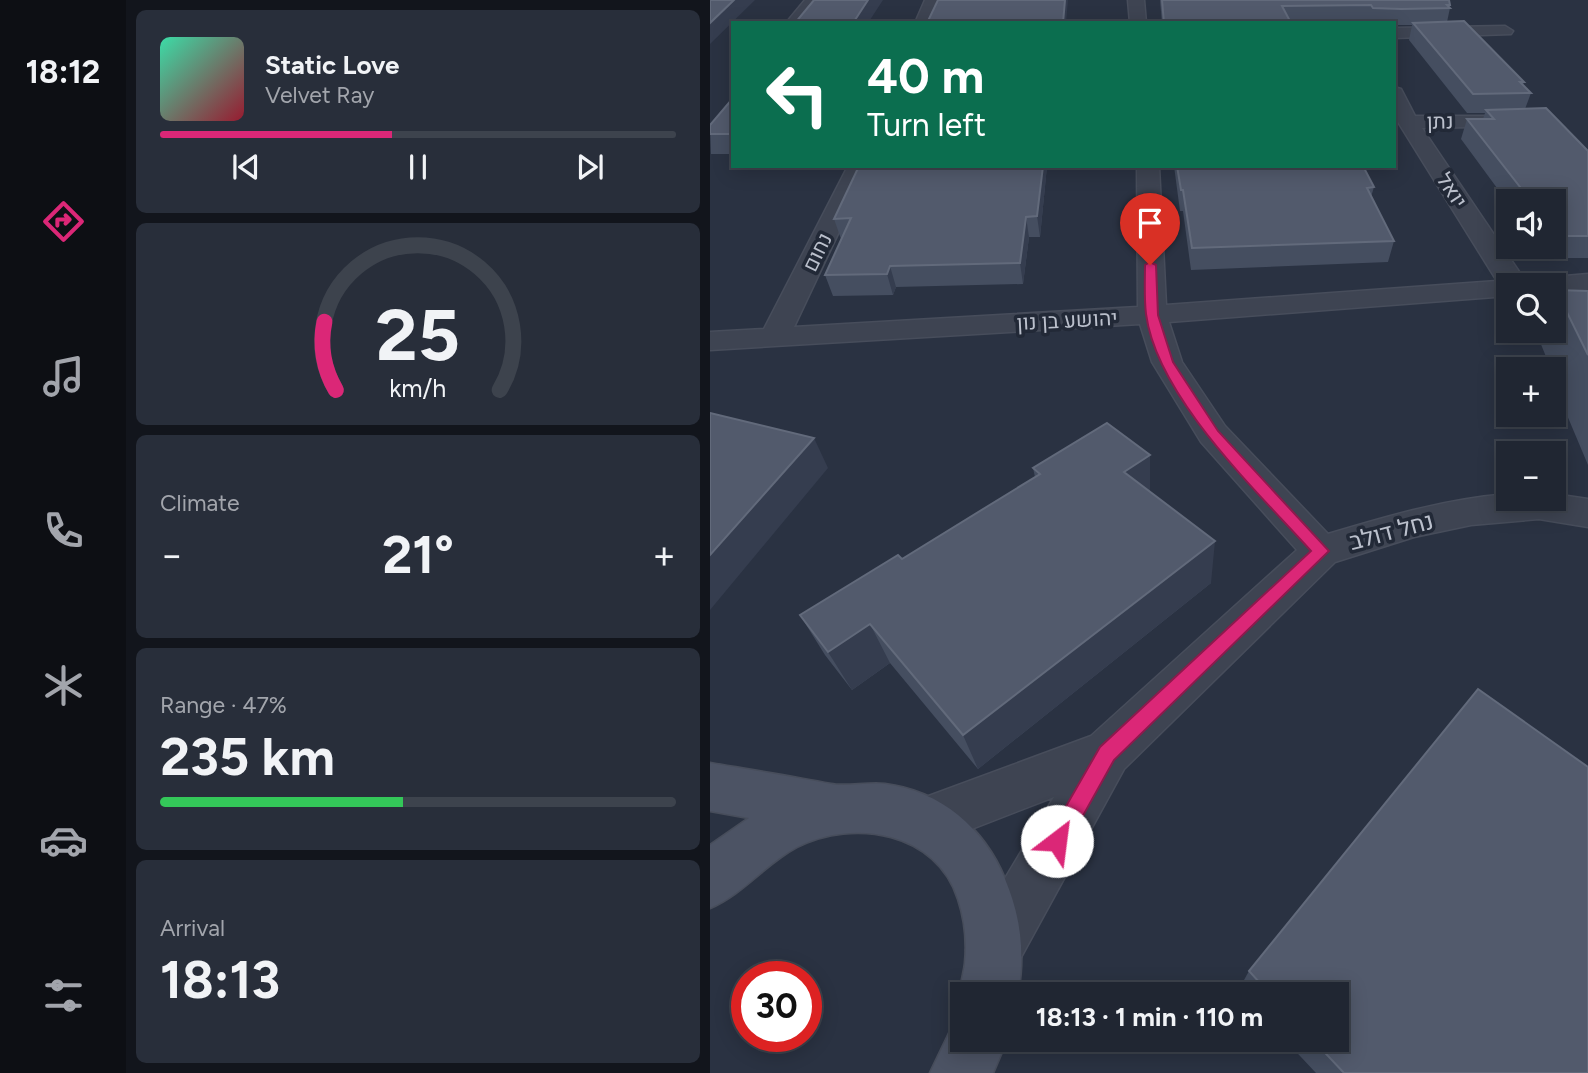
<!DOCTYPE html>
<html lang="en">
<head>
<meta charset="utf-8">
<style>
  body { margin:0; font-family:Figtree,Heebo,sans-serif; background:#282e3a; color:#f1f3f6; height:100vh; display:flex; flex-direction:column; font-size:26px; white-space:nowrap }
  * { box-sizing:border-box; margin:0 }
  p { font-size:23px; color:#a2a5ac }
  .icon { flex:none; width:38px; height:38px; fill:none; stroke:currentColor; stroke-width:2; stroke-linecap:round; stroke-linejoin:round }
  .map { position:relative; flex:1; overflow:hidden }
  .side { display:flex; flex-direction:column; gap:10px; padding:10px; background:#12151c; width:584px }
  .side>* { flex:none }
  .banner { position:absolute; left:21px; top:21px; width:665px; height:147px; border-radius:0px; box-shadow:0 4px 18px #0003,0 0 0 2px #3d434d; background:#0b6e4f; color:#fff; overflow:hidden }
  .controls { position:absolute; left:786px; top:189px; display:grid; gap:14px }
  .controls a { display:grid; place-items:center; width:70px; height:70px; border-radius:0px; background:#202632; box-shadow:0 4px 18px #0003,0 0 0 2px #3d434d; font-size:35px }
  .speed { position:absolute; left:21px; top:961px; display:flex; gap:14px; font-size:35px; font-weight:700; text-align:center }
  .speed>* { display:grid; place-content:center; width:91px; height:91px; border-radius:50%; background:#202632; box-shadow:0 4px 18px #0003,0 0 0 2px #3d434d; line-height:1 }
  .speed .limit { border:10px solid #d22; background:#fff; color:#111 }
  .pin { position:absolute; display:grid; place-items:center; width:60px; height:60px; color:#fff; margin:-72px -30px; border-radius:50% 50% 50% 0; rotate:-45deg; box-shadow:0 0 7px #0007 }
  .pin .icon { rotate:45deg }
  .me { position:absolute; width:77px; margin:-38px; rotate:30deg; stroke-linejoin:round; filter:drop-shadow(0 0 5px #0008) }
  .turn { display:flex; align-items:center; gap:24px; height:147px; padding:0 21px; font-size:32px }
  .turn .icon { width:91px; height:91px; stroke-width:2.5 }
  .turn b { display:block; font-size:49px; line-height:60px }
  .big { font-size:52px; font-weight:700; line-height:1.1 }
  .side .tile { flex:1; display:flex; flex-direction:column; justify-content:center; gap:10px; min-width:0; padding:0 24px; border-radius:10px; background:#282e3a }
  .side .dial { align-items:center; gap:0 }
  .dial svg { height:182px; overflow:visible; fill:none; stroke:#3d434d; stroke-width:7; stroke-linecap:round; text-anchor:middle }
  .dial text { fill:#f1f3f6; stroke:none }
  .song { display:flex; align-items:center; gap:21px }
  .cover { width:84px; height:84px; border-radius:10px; background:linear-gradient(135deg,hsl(160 70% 55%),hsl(350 70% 35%)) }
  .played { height:7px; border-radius:4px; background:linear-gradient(90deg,#db2777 45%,#3d434d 45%) }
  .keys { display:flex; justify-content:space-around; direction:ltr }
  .heat { display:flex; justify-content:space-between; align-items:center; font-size:38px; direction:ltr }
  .charge { height:10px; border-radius:5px; background:linear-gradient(90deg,#34c759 47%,#3d434d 0) }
  .trip { position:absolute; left:240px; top:982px; width:399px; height:70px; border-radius:0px; background:#202632; box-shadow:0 4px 18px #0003,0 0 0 2px #3d434d; font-weight:700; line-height:70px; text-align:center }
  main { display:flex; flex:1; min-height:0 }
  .tabs { display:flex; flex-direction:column; width:126px; justify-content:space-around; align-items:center; background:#0d0f14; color:#a2a5ac }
  .tabs .icon { width:49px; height:49px }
  .tabs .selected { color:#db2777 }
  .tabs b { font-size:32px; color:#f1f3f6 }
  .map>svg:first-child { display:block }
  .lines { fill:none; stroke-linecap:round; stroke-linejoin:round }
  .street-casing { stroke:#474d5b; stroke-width:3 }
  .secondary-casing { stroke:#474d5b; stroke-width:3 }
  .street { fill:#3e4452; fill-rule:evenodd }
  .secondary { fill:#4c5364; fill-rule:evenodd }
  .wall { fill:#454e60 }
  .shaded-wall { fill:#353d4f }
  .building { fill:#525a6c; stroke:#626a7b; stroke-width:2 }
  .route { fill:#db2777; stroke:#8e194d; stroke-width:2 }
  .labels { text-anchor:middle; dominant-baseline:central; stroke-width:7; stroke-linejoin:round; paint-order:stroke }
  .far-street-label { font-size:21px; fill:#bbc0cc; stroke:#222937 }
  .street-label { font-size:24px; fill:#bbc0cc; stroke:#222937 }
</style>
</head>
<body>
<main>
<nav class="tabs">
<b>18:12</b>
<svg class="icon selected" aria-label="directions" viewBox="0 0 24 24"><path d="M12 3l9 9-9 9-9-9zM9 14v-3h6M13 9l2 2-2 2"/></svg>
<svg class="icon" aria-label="music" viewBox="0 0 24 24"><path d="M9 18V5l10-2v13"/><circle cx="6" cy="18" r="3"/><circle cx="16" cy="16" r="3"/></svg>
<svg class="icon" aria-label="phone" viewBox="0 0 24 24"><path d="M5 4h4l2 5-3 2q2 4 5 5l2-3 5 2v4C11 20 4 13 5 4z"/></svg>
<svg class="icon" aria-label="climate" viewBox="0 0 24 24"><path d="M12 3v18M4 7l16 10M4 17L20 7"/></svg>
<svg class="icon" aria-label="car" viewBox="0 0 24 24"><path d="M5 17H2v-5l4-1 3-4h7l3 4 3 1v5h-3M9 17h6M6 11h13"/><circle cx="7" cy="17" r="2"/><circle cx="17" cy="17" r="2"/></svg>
<svg class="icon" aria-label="filters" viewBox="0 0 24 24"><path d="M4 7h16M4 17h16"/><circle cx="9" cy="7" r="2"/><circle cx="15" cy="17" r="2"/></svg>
</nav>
<section class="side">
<div class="tile">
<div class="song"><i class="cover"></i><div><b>Static Love</b><p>Velvet Ray</p></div></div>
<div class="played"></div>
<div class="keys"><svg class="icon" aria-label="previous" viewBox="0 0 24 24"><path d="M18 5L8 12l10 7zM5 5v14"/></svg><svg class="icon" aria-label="pause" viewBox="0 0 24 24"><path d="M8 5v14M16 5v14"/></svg><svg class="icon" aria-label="next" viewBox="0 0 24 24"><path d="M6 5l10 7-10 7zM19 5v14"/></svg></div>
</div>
<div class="tile dial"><svg viewBox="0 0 100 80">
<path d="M14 69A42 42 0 1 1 86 69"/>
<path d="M14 69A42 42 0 0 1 9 39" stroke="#db2777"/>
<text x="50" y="56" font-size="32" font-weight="700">25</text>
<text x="50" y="72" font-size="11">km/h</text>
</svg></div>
<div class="tile"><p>Climate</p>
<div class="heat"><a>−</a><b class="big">21°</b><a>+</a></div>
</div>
<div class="tile"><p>Range · 47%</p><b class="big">235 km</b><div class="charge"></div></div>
<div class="tile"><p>Arrival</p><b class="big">18:13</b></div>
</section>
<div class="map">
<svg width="878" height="1073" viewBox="0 0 878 1073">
  <rect width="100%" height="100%" fill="#2a3242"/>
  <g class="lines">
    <!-- street casing -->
    <g class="street-casing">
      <path id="street" d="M95,0H111L93,23H76Z
        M215,0H231L221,23H205Z
        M418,0H434L436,23H420Z
        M795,26L803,31L801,34L684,38V28Z
        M684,87L691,89L705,116H815L818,120L815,124L808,126L712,128L818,285L821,279L878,274V290L844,292V285H798V296L459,322L472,362L515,426L618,534C678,516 736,499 798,494V499H844V494L878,499V527L829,519L761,525L704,537L625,562L414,769L304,970L284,978L264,970L256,950L264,930L344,797L215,847L197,840L190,822L197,804L381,736L587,550L491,442L442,362L430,324L0,350V332L54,329L138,166H160L84,327L428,307L427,166H449L456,305L787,281L688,122L684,114Z"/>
    </g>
    <!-- secondary casing -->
    <g class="secondary-casing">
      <path id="secondary" d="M0,763C41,770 81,776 121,784C135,787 158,782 175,784C231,791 274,828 295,879C311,917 315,953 308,994H252V999C248,989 254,974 255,963C257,942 255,920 248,899C227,832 144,818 87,847C55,864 33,894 0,908V845L39,818L0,811Z
        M252,1016V1040H297L283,1073H220L246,1019Z"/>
    </g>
    <!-- street -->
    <use href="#street" class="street"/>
    <!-- secondary -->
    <use href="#secondary" class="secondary"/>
  </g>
  <!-- wall -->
  <path class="wall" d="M450,0H739V7L740,8L737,22L814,82L813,85L821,93L815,109L878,151V258H839L831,247H844V201H798V203L751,139L757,119H773L775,113H757L699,40L702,25H684V23H659L658,21L581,23H452Z
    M23,98V154H1L0,125Z
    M149,166H337L330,237H319L313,284L186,287L183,295L123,296L115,275L131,239L124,219Z
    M464,166H653L664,187L661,197L684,241L678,262L481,270L473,211H470Z
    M846,290L878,291V465L854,408L856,404L844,374V369H841L826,332L827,331H844V295Z
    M440,455V492L501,583L268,769L180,663L142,690L115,655L90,615L192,559L325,477L323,468Z
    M768,689L878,767V1073H606L575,1040H626V994H534L529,989L539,971Z"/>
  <!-- shaded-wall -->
  <path class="shaded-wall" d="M24,0H45L0,44V23Z
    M158,0H173L158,23H143Z
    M355,0H358L356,23H353Z
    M333,166H337L330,237L327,216Z
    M316,217L319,237L313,284L310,263Z
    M180,266L186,287L183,295L177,274Z
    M104,438L118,468L0,610V555Z
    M440,455V498L414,472Z
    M505,541L501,583L268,769L253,735Z
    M160,624L180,663L142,690L118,652Z"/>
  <!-- building -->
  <path class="building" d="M0,0H24L0,23Z
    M104,0H158L143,23H85Z
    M228,0H355L353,23H217Z
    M452,0H739L740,5H737L740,8L691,9L663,8L661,5L572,6L581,23H454Z
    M754,21L814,82H810L821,93L763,94L703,23Z
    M23,98V134H0V125Z
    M836,108L878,151V236H849L844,229V201H821L757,119H784L776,110Z
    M149,166H333L327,216L316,217L310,263L180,266L177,274L115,275L141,218L124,219Z
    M467,166H653L664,187L657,188L684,241L482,248L473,190H471Z
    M846,290L878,291V355Z
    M0,413L104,438L0,555Z
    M397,423L440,455L414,472L505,541L253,735L160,624L118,652L90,615L188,555L192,559L330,474L323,468Z
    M768,689L878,767V1073H634L603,1040H626V994H560L539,971Z"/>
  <!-- route -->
  <path class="route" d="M440,262L446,265L448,315L463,362L508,431L619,551L404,760L355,848L347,851L339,848L336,841L390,747L601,551C546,490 447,397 436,314C434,298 435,281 435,265Z"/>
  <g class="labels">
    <!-- far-street labels -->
    <g class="far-street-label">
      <text transform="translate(730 121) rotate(-1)">נתן</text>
      <text transform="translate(742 190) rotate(57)">יואל</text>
      <text transform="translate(107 252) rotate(-64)">נחום</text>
      <text transform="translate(357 320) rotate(-3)">יהושע בן נון</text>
    </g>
    <!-- street labels -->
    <g class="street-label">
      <text transform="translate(681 531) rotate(-15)">נחל דולב</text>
    </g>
  </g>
</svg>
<div class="controls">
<a><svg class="icon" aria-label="sound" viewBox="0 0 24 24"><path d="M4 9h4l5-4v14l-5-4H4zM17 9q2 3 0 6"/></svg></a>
<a><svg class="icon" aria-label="search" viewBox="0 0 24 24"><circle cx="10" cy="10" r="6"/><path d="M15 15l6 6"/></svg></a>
<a>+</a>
<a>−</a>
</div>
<div class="speed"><div class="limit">30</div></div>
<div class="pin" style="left:440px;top:265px;background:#d93025"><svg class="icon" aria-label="arrive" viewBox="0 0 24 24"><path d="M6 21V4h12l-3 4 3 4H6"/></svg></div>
<svg class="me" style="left:347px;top:841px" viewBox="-20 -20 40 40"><circle r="19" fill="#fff"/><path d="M0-13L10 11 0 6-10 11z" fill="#db2777"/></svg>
<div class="trip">18:13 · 1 min · 110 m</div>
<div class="banner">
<div class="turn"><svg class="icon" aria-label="left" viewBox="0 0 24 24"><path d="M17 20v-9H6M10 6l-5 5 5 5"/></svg><div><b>40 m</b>Turn left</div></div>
</div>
</div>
</main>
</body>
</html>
